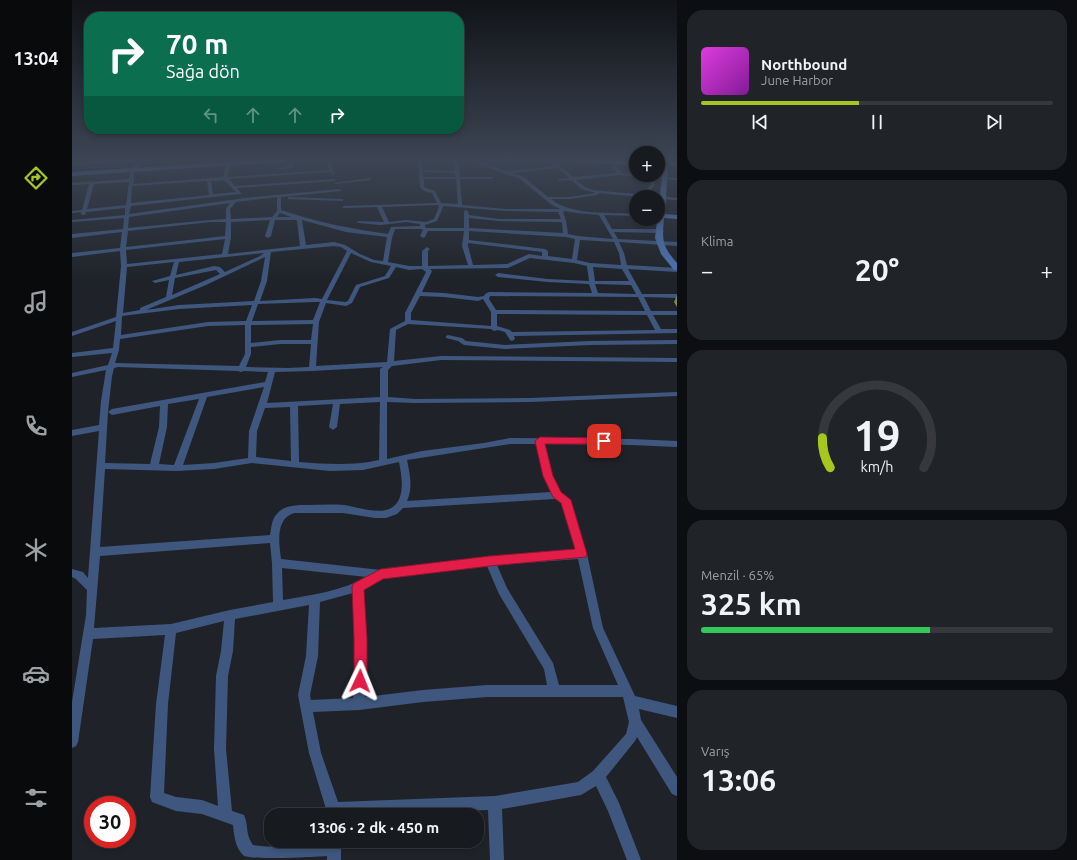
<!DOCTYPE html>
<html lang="tr">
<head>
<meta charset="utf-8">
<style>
  body { margin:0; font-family:Ubuntu,sans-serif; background:#202328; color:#f1f3f6; height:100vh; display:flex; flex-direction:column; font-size:15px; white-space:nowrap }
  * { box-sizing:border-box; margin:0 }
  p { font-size:13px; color:#9ea1a4 }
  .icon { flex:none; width:22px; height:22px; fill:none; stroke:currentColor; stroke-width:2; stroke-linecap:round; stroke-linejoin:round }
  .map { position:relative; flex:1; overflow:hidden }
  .panel { display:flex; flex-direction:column; gap:10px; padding:10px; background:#0d0e11; width:400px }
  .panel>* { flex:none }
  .banner { position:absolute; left:12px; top:12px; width:380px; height:122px; border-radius:16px; box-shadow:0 2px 6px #0003,0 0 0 1px #36383d; background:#0b6e4f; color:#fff; overflow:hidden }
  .buttons { position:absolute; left:557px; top:146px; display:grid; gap:8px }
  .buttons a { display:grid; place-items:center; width:36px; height:36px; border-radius:50%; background:#171a1f; box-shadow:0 2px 6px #0003,0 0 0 1px #36383d; font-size:20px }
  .speed { position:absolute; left:12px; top:796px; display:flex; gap:8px; font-size:20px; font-weight:700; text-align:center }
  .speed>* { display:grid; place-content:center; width:52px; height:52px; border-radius:50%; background:#171a1f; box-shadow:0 2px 6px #0003,0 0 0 1px #36383d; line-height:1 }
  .speed .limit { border:6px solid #d22; background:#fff; color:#111 }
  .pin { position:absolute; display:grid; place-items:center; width:34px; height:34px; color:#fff; margin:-17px; border-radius:8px; box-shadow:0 2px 6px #0006 }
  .me { position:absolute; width:44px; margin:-22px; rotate:2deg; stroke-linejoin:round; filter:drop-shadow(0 0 3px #0008) }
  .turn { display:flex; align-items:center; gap:14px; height:84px; padding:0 16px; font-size:18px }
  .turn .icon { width:52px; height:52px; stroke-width:2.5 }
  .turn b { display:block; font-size:28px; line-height:34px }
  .lanes { display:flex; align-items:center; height:38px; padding:0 16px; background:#0003; justify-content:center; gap:20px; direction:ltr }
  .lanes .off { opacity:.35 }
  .big { font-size:30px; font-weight:700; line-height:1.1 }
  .panel .card { flex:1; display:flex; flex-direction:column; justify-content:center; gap:6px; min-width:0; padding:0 14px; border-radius:16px; background:#202328 }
  .panel .dial { align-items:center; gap:0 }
  .dial svg { height:104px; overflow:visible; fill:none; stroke:#36383d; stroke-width:7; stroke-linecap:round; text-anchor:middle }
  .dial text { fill:#f1f3f6; stroke:none }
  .song { display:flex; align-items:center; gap:12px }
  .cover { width:48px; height:48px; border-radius:6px; background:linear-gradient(135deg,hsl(300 70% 55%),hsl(290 70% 35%)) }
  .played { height:4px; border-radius:2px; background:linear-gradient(90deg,#a7c71e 45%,#36383d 45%) }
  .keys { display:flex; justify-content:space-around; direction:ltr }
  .heat { display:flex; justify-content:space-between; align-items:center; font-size:22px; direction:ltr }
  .charge { height:6px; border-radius:3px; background:linear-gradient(90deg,#34c759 65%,#36383d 0) }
  .trip { position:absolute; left:192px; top:808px; width:220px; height:40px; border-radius:16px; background:#171a1f; box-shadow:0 2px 6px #0003,0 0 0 1px #36383d; font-weight:700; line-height:40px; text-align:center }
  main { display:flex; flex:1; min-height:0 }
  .menu { display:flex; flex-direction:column; width:72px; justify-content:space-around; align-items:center; background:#090a0c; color:#9ea1a4 }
  .menu .icon { width:28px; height:28px }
  .menu .on { color:#a7c71e }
  .menu b { font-size:18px; color:#f1f3f6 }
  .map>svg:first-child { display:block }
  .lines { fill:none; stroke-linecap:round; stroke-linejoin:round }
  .minor { fill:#3f577f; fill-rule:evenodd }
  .tertiary { fill:#3f577f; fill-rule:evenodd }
  .secondary { fill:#4e74b4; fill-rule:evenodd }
  .wall { fill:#7b8b4d }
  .route { fill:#e11d48; stroke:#92132f }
</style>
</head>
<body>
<main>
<nav class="menu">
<b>13:04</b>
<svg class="icon on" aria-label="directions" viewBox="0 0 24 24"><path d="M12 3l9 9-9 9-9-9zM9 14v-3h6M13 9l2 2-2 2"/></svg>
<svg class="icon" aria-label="music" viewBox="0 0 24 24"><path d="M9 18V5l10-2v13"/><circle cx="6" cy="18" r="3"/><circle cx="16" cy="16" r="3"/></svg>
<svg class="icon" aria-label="phone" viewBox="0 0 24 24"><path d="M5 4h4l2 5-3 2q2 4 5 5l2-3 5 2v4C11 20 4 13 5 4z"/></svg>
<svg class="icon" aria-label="climate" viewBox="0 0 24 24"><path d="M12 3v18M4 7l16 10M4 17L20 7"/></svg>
<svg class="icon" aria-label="car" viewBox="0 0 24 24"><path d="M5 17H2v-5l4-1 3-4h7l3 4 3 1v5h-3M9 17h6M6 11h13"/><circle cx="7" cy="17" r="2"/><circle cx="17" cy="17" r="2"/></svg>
<svg class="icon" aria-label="filters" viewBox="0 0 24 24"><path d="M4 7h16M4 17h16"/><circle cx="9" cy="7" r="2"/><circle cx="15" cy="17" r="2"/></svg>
</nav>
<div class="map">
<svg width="605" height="860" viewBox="0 0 605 860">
  <rect width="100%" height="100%" fill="#1f2329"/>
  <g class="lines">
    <!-- minor -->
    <path class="minor" d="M57,160H83L81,161L0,165V163Z
      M136,160H140L134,165H132V163Z
      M217,160H221V168L207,170V168L218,166Z
      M254,160H258L262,175H260L258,172L157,179L163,186L262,179L264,180V181L165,188L169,193V194L59,206L57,214L181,197L267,189L269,190V191L209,197V210C244,222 279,229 316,234L319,227L348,226V224L334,222L309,225L287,223L285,222V221L312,222L305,207L272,208L270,207L272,206L365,203L360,193L352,191L348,187L346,160H350L351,170L383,171L382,160H386L388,177H421V179H388L390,205L434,209H488L480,205L448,179L396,160H402L435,171L484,166L477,160H481L501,177L545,173L539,162L541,161L549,173L605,178V180L581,178L583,185L580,188V195L605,198V200L586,199V197H569L527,193V194L525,195L498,199H479C499,216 539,212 564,214V216L532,215L540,229H589L592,231L589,233L542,232L546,239L605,242V246L547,242L552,253L555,265L605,268V272L556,269L570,294H605V298L572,297L579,311H605V315H581L589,329H605V333L442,336L443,339L440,341L438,340L433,332L426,330L422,331L419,329L336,324L324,330L322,361L369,356L605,358V362L369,360L320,366L316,370V397L343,399L458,398L605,392V396L458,402L343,403L315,402V459L350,451L412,443L438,438L559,439L605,441V447L559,445L473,444L480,476L488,493L498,501L515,554L531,628L563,696L605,706V718L567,709L569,720L605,777V796L600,794L565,737L563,741L534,777L547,803L569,860H555L536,811L524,786L509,795L430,809L432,860H418L416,810L254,815V809L237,753L226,695L234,656L237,605L163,619L161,651L156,676L154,749L160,811L172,815C177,827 173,833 181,845C210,850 241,841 269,841V860H255V856C239,857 183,860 172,856C163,848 162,835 161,825L130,814L104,811L80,802L78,797L84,704L93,635L21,639L6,742L4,746L0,748V702L14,615L15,590L4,579L0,577V569L11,572L16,578L27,431L0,436V430L27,425L29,401L34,370L0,377V373L36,365L40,353L0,357V353L41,348L44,321L0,336V332L44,317L49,266L48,251L0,257V253L48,248L50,232L0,238V234L51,229L52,218L0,222V220L53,215V208L14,212L13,215H11L9,214V212L0,213V211L10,210L17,184L0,185V183L57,179L58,171L60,170L62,171V180L61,184L151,177L154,164L156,163L158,164L155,177L257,170ZM486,168L497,178L487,179V181L500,180L509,189L524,193L498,197H476L452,177L440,173ZM351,172L383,173V177H351ZM548,175L577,178L579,185L576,188V195L520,190L513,187L504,180ZM352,179H384L386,204L369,203L363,191L352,187ZM152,180L164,192L141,194L139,181ZM135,181L137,195L59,203L60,186ZM57,182L54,205L15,209L22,184ZM205,197V211L200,217L159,219L158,209L164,202ZM158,203L154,209V219L138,220L56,228L57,217ZM366,205L367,207L362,219L354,222L334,220L317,222L310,207ZM371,206L434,211L486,212L489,219H427L397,215L396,211L394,210L392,211V228H355L353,227V225L365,221L371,207ZM493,211L505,213L527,215L541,239L506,236L496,234L494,221L491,212ZM208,213L219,217H205ZM397,218L427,221L490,222L491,233L397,228ZM198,220L193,236L196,238L199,236L203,220H225L228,246L156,254L159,237V222ZM230,220L274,232L315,237L311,261L302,260L288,254L273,245L262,242L234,245ZM138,222H154L153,236L54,247L56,231ZM323,229H349L351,230L348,236L351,238L353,237L356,231H392L390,246L396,265L356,266V251L358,249L355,247L350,251V266H337L316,262L320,238ZM397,231L494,237L503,239L500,259L476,256V251L473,249L397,240ZM153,239L150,254L55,264L54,250ZM508,240L542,242L547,253L549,265L518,263L505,260ZM396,243L470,252V256L457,254L435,264L401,265L396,246ZM262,246L269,247L275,251L250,299L243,298L188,301L195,281L199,252ZM192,253L188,256L153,272L148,267L142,266L104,275L107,262ZM279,253L299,262L319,266L313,276L284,285L276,301L273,302L255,300ZM193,257L189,281L182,301L107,305L74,310L134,285ZM458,258L502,263L515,266L517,281L476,279L426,273L423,275L426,277L476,282L517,284L520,293L417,292L413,294L412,296L406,297L372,293L350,292L360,271L358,269L436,268ZM102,262L98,276L80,281L83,283L97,280L94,297L68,308V310L51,313L55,267ZM324,267L337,270L350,269L354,272L333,313V321L318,329L315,362L244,366L247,322L254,303L274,306L280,303L288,287L317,278ZM521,267L550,269L557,281H523ZM144,270L148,274L100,295L103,278ZM523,284L559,285L564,294L526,293ZM348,296L372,297L406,301L411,299L419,312V326L339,320V313ZM418,296L566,297L573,311L424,310L417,299ZM243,302H248L241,320L180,321L186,304ZM180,305L174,321L136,322L49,335L50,316L107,309ZM425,314L575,315L583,330L440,332L438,330L425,326ZM241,324L239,340H208L179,343V325ZM173,325V354L167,366L43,363L47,350L48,339L136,326ZM208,344H239L237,367L216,368L174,367L179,354V347ZM46,367L166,371L169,372L172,371L196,372L193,382L40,409L36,412L40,376L42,368ZM311,367L308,369V397L195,403L203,372L240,371ZM192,387L177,431L176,458L142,463L111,465L135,397ZM127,399L102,465L87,464L95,427L96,404ZM308,402L307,460C280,466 254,464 227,462L226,406L261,404L257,427L261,430L265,427L268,404ZM88,406L87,427L78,464L33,463L36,412L40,415ZM218,407L219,461L184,457L185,431L193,408ZM438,444H465L472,476L479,492L335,501C341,487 338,475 335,460ZM327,462C330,477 335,505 314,510C301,513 285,507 272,505C260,504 247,505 235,505C225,505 211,505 204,515C200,519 199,529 198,535L28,547L33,469L105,471L142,469L180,463L258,471L291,470ZM483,499L489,503L504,550L418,557L309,570L209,559C207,543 203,519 222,513H271L303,518H314L325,514L331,508ZM198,543L200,563L201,602L158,610L99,624L22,628L28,556ZM506,559L521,628L546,685H487L481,663L435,588L425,565ZM415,566L427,594L472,669L475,685H415L351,690L293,697L295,669L291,589L311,578ZM210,568L295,577C270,591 239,595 211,600ZM281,593L283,669L281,698L239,700L238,695L246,656L248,602ZM152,621L149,651L144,676L142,749L146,806L130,800L104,797L92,793L96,704L104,633ZM415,697H551L557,722L554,734L521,771L506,782L423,796L266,802L249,753L241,712L287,710L351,702Z
      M297,178L299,179V180L264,184L262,183Z
      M218,197L270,199L272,200L270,201L216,199V197Z
      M376,335L390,338L394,341L433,345L518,341L605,340V344L518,345L433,349L392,345L386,341L374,338V336Z"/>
    <!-- tertiary -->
    <path class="tertiary" d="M69,160H74L62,172H58V170Z
      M589,160H596L605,163V167Z"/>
    <!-- secondary -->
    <path class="secondary" d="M188,160H215L212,162L0,176V172Z
      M501,160L564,161V165L504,162Z
      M586,160H592L596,167L593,214L605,215V219L592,218C590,240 590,246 605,263V270H602L589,254L583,238L590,178V167Z"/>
  </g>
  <!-- wall -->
  <path class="wall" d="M605,295V307L602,302Z"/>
  <!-- sky -->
  <linearGradient id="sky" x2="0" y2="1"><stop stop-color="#111317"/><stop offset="0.57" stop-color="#3c4554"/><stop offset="1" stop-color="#3c4554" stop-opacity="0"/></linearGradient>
  <rect width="605" height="280" fill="url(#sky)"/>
  <!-- route -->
  <path class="route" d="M468,437L532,438L536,441L532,444H473L481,476L489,492L499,500L515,554L514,557L418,566L311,579L292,590L295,639V681L293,685L288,687L284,685L282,681V639L280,587L282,583L309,569L418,556L503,549L489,503L481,497L471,476L463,441Z"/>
</svg>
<div class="buttons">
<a>+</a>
<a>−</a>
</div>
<div class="speed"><div class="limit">30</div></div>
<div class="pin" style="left:532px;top:441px;background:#d93025"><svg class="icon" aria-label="arrive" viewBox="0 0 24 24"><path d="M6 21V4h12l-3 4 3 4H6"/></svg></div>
<svg class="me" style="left:288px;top:681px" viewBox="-20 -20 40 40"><path d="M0-17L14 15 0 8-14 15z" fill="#e11d48" stroke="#fff" stroke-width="4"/></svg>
<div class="trip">13:06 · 2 dk · 450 m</div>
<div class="banner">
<div class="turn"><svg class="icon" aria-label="right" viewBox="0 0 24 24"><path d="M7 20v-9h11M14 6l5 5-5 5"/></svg><div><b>70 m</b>Sağa dön</div></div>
<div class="lanes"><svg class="icon off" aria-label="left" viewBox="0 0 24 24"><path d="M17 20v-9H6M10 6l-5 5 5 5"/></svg><svg class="icon off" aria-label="ahead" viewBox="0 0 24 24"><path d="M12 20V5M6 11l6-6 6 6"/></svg><svg class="icon off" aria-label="ahead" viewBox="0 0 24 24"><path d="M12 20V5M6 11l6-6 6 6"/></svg><svg class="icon" aria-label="right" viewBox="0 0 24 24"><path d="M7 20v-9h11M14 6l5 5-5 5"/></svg></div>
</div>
</div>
<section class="panel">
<div class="card">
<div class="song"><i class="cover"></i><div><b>Northbound</b><p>June Harbor</p></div></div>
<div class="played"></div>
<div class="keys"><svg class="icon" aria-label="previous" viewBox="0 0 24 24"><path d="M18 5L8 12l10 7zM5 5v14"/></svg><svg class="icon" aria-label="pause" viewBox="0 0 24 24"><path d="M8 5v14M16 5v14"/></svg><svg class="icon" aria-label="next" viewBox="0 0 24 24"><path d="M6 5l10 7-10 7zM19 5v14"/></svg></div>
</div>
<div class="card"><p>Klima</p>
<div class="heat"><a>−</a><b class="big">20°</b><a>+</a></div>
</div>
<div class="card dial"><svg viewBox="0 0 100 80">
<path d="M14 69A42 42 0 1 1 86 69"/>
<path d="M14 69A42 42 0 0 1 8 46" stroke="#a7c71e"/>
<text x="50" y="56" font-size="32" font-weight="700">19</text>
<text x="50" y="72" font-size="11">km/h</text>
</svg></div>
<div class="card"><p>Menzil · 65%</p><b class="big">325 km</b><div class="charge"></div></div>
<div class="card"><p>Varış</p><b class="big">13:06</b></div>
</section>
</main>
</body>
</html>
